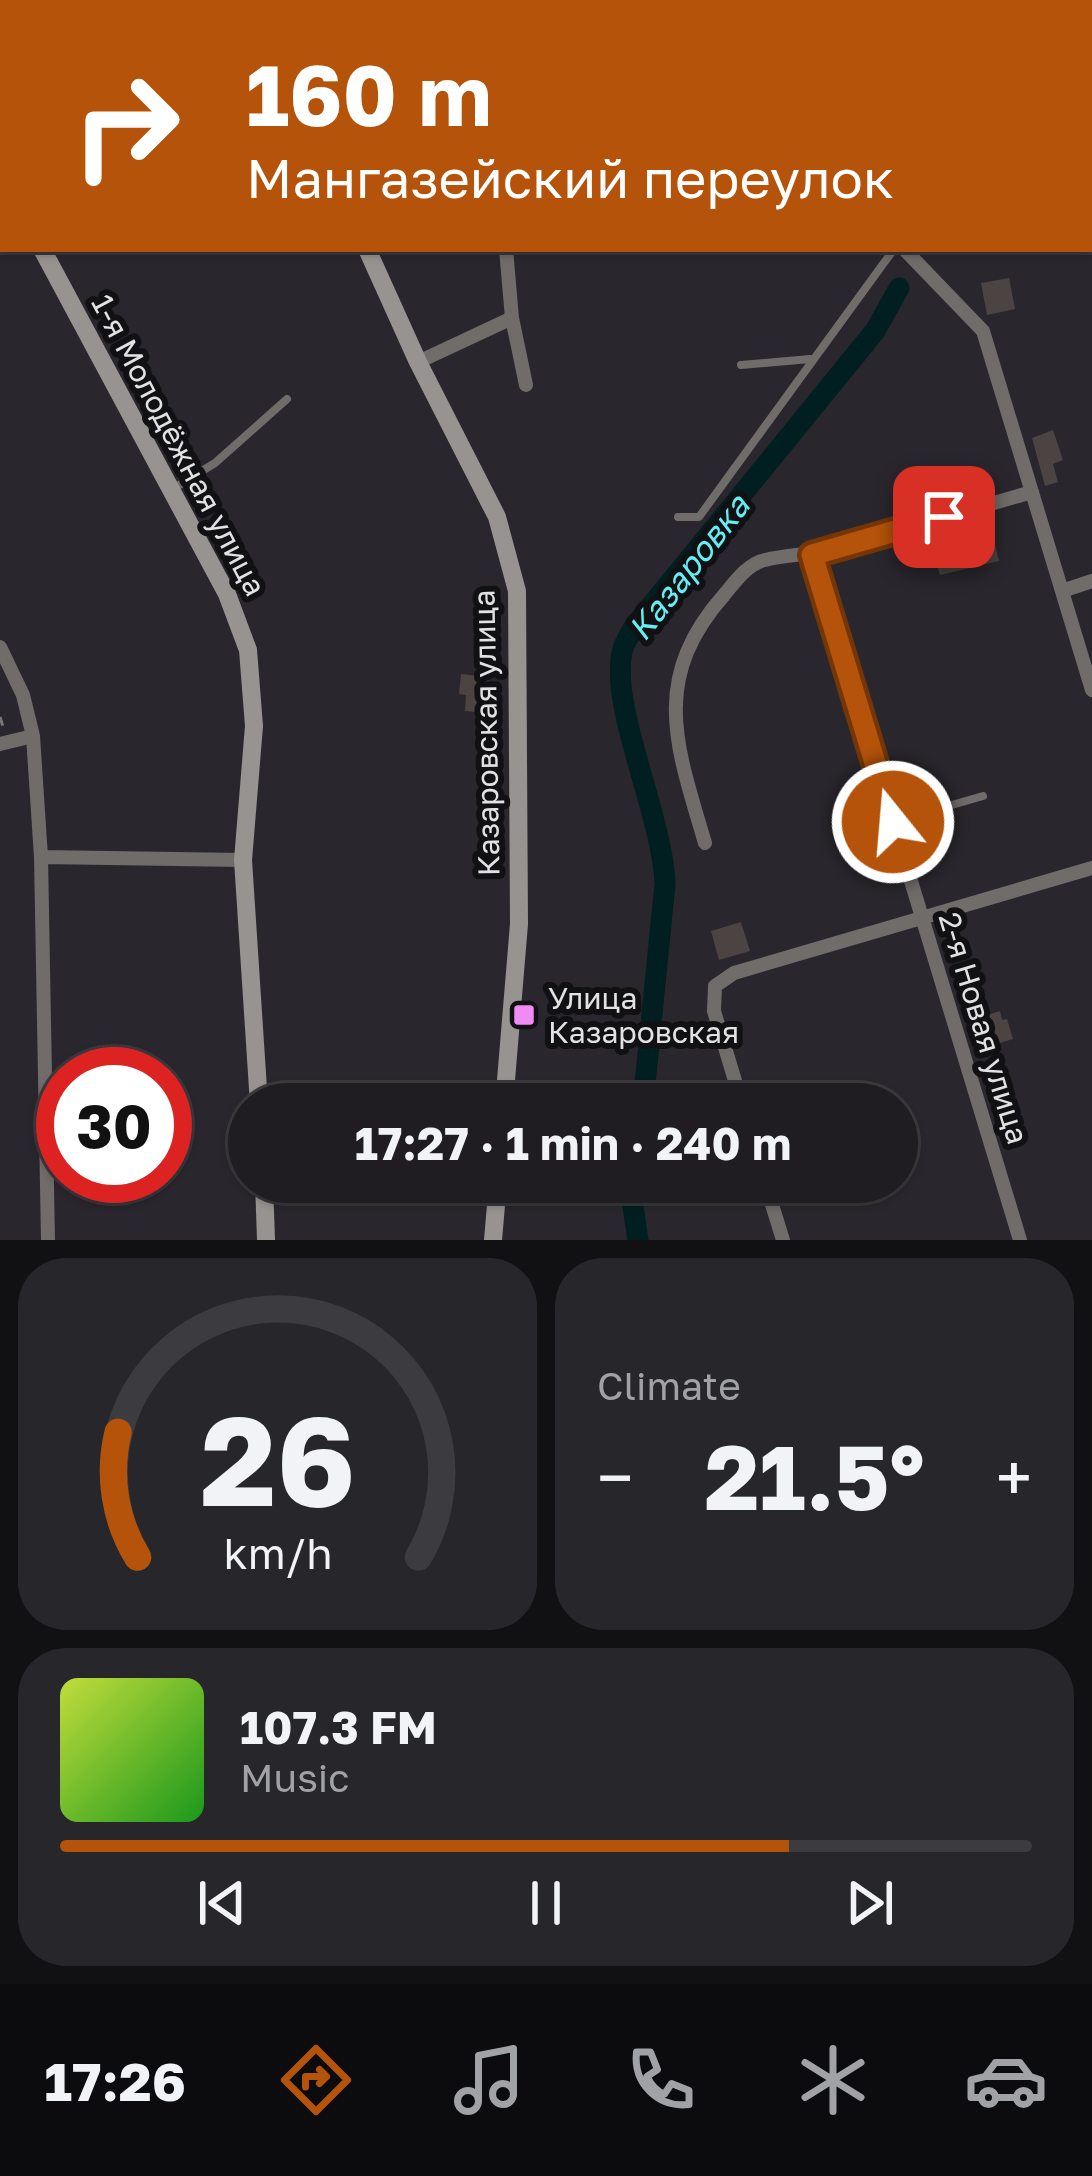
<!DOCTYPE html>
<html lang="en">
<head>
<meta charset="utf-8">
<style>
  body { margin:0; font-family:"Golos Text",sans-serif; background:#27262a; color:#f1f3f6; height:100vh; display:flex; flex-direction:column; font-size:45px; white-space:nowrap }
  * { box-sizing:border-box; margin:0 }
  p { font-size:39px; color:#a1a2a5 }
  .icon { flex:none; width:66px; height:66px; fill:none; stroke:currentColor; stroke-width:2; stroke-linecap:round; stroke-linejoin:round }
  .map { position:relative; height:1240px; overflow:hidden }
  .side { display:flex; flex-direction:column; gap:18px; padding:18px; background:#111013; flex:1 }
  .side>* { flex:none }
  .hud { position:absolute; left:0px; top:0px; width:1092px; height:252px; box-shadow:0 3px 9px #0004,0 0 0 3px #3c3b40; background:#b45309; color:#fff; overflow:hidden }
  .speed { position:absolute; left:36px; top:1047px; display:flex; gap:24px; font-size:60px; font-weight:700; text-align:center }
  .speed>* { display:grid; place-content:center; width:156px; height:156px; border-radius:50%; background:#1f1d22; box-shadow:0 3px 9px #0004,0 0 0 3px #3c3b40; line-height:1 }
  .speed .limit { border:18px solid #d22; background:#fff; color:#111 }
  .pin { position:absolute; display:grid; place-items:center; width:102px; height:102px; color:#fff; margin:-51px; border-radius:24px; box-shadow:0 6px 18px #0006 }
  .me { position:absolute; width:132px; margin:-66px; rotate:343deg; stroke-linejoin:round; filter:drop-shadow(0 0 9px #0008) }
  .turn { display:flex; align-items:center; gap:42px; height:252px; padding:0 48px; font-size:54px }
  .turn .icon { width:156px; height:156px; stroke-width:2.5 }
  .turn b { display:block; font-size:84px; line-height:102px }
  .big { font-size:90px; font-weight:700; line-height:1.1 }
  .side .tile { flex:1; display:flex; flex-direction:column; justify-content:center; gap:18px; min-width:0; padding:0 42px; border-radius:48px; background:#27262a }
  .side .dial { align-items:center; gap:0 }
  .dial svg { height:312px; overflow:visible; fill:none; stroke:#3c3b40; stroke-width:7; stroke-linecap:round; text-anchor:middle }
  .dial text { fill:#f1f3f6; stroke:none }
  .song { display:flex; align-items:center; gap:36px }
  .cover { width:144px; height:144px; border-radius:18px; background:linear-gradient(135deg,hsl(70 70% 55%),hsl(120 70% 35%)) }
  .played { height:12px; border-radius:6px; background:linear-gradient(90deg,#b45309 75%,#3c3b40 75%) }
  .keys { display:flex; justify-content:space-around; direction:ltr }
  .heat { display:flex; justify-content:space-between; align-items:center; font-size:66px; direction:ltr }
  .side .tiles { flex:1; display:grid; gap:18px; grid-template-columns:1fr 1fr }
  .tile:last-child { grid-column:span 2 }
  .trip { position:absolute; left:228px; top:1083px; width:690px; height:120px; border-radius:60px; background:#1f1d22; box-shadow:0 3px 9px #0004,0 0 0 3px #3c3b40; font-weight:700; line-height:120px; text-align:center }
  .menu { display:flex; height:192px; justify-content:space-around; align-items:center; background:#0c0c0e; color:#a1a2a5 }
  .menu .icon { width:84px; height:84px }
  .menu .selected { color:#b45309 }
  .menu b { font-size:54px; color:#f1f3f6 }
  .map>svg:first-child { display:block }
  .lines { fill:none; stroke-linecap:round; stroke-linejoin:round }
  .river { stroke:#011f20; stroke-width:21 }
  .building { fill:#4b4443 }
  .path { stroke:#78777c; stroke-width:3; stroke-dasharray:9 9; stroke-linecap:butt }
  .lane { stroke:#6f6c6a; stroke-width:8 }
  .street { stroke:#6f6c6a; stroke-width:14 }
  .secondary { stroke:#979390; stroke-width:18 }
  .route-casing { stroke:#753606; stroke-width:30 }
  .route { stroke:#b45309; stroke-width:21 }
  .poi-dot { fill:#f08bf5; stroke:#111113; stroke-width:4.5 }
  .labels { text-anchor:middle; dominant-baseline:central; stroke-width:12; stroke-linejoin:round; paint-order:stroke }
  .street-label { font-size:30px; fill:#e2e2e5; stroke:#111113 }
  .poi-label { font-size:30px; fill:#e2e2e5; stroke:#111113; text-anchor:start }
  .water-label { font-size:33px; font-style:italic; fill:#64eff5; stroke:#111113 }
</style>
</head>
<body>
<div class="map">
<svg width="1092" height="1240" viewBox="0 0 1092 1240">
  <rect width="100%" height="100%" fill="#29272d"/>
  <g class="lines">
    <!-- river -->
    <path class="river" d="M1089,66L1092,62
      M643,1104L665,884C663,817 610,708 622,652C624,643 630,635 634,627L875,331L899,288
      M635,1182L633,1207L638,1240"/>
  </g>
  <!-- building -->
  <path class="building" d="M1009,278L1015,309L987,315L981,283Z
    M1053,430L1063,460L1053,464L1058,482L1045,486L1032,438Z
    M994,541L999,561L940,575L934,557Z
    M461,674L489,677L485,713L465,711L466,695L459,694Z
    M741,922L750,951L719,960L711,931Z
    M1000,1011L1002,1020L1007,1019L1013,1039L986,1047L977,1018Z"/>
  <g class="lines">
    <!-- path -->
    <path class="path" d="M0,717L5,733"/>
    <!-- lane -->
    <path class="lane" d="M741,365L810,359
      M171,490L215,463L287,399
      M678,517H699L894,249
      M893,822L983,796"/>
    <!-- street -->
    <path class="street" d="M180,0L181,3
      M485,0V3
      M885,3V0
      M0,51L3,50
      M506,249L512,318L526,385
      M904,249L983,331L1092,690
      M418,362L512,318
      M812,555L1020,1240
      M1062,591L1092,581
      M0,647L23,695L33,736L41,857L48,1240
      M0,744L33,736
      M705,843C676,745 650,679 724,595C735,582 747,564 765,560C789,554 813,555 838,548C902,529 967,511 1032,492
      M41,857L243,860
      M742,1104L714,1011L715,986L734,973L1092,868
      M765,1182L783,1240"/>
    <!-- secondary -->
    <path class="secondary" d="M305,0L306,3
      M0,170L3,176
      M42,249L227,594L248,650L254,726L243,860L259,1104
      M367,249L418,362L497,517L517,591L519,924L504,1104
      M264,1182L266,1240
      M493,1240L498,1182"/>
  </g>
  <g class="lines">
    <!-- route casing -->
    <g class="route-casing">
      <path id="route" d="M893,822L812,555L944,517"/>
    </g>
    <!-- route -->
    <use href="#route" class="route"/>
  </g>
  <!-- markers -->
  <rect class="poi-dot" x="512" y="1003" width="24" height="24" rx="6"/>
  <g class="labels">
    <!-- street labels -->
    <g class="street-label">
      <text transform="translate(179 445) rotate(62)">1-я Молодёжная улица</text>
      <text transform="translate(486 733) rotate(-91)">Казаровская улица</text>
      <text transform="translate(984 1028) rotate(73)">2-я Новая улица</text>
    </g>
    <!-- poi labels -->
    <g class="poi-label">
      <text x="548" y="998">Улица<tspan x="548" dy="34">Казаровская</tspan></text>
    </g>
    <!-- water labels -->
    <g class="water-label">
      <text transform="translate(688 567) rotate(-52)">Казаровка</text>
    </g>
  </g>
</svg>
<div class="speed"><div class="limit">30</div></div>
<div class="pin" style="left:944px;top:517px;background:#d93025"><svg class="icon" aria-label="arrive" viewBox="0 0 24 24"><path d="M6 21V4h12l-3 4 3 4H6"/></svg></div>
<svg class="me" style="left:893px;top:822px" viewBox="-20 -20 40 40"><circle r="17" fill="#b45309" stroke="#fff" stroke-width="3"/><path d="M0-11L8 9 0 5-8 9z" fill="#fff"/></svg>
<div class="trip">17:27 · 1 min · 240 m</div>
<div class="hud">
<div class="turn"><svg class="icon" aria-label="right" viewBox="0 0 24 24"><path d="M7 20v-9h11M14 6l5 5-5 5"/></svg><div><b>160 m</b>Мангазейский переулок</div></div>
</div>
</div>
<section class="side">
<div class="tiles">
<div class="tile dial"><svg viewBox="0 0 100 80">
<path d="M14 69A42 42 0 1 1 86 69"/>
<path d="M14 69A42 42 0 0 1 9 37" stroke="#b45309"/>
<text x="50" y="56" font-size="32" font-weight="700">26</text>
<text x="50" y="72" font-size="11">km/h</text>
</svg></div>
<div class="tile"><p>Climate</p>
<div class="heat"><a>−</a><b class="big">21.5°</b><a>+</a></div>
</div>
<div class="tile">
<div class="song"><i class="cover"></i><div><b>107.3 FM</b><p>Music</p></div></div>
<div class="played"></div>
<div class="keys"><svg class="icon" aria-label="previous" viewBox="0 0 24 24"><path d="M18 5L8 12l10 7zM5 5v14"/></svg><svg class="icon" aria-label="pause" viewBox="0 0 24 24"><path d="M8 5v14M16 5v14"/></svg><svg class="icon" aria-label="next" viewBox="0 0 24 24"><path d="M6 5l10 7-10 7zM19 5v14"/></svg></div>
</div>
</div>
</section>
<nav class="menu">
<b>17:26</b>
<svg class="icon selected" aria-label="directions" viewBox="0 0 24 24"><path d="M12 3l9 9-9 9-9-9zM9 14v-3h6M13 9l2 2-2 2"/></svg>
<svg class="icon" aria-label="music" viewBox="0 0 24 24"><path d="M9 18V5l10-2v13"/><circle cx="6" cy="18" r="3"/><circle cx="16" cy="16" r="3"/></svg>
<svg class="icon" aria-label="phone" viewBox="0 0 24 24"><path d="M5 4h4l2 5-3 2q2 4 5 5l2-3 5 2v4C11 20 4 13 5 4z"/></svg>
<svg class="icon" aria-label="climate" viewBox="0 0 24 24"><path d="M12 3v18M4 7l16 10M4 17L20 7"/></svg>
<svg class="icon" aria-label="car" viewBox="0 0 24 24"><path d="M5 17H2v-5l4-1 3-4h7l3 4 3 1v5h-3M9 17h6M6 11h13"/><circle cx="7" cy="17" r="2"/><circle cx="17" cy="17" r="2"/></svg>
</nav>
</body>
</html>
